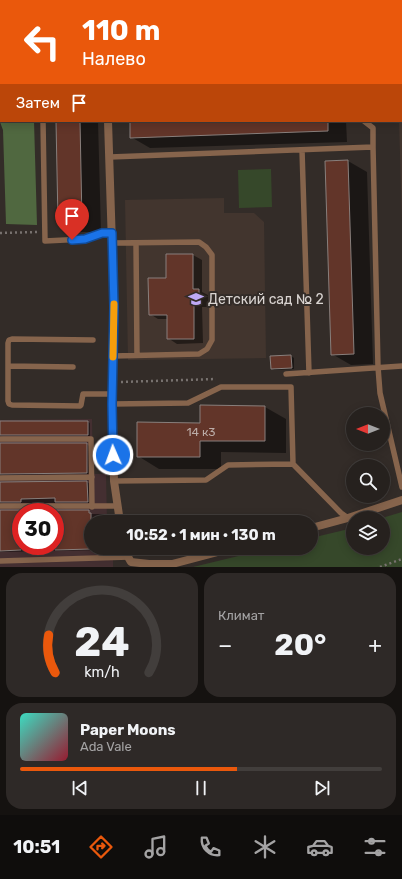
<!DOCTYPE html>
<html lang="ru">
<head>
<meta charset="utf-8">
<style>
  body { margin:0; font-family:Rubik,sans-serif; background:#2e2927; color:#f1f3f6; height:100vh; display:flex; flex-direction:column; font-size:15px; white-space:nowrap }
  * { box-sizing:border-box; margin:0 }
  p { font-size:13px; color:#a4a3a4 }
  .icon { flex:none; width:22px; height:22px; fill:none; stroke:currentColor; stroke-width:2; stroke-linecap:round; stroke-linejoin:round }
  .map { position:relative; height:567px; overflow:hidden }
  .drawer { display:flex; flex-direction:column; gap:6px; padding:6px; background:#151210; flex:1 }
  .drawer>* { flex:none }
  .banner { position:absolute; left:0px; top:0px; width:402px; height:122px; box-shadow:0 2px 10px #0003,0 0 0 1px #423e3c; background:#ea580c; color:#fff; overflow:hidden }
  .needle { width:26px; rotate:270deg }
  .buttons { position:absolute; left:346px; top:407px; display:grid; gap:8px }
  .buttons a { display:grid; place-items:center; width:44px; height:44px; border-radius:50%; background:#26211e; box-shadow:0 2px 10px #0003,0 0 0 1px #423e3c; font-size:20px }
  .speed { position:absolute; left:12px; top:503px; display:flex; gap:8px; font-size:20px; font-weight:700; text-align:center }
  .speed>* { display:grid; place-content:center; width:52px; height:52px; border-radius:50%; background:#26211e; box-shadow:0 2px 10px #0003,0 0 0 1px #423e3c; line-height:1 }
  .speed .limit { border:6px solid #d22; background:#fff; color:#111 }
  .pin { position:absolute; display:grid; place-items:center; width:34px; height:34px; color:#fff; margin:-41px -17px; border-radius:50% 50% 50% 0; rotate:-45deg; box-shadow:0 0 4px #0007 }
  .pin .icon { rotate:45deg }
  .me { position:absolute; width:44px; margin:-22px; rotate:358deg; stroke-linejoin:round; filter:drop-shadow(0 0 3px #0008) }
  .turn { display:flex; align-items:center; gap:14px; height:84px; padding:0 16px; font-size:18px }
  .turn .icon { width:52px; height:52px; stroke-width:2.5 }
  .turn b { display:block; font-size:28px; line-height:34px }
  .then { display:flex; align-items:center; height:38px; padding:0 16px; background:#0003; gap:8px; font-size:15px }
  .big { font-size:30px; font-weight:700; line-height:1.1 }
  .drawer .card { flex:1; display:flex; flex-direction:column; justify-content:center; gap:6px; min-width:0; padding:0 14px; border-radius:16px; background:#2e2927 }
  .drawer .dial { align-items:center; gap:0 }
  .dial svg { height:104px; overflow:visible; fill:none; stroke:#423e3c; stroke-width:7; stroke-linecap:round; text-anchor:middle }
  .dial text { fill:#f1f3f6; stroke:none }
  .song { display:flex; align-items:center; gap:12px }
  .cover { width:48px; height:48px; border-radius:6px; background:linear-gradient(135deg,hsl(170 70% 55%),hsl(350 70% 35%)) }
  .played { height:4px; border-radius:2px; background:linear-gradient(90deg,#ea580c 60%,#423e3c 60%) }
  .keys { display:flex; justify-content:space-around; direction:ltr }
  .heat { display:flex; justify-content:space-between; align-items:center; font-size:22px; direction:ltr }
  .drawer .tiles { flex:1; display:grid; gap:6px; grid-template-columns:1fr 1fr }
  .card:last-child { grid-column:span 2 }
  .trip { position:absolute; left:84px; top:515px; width:234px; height:40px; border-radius:20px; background:#26211e; box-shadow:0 2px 10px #0003,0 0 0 1px #423e3c; font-weight:700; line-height:40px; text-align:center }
  .tabs { display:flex; height:64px; justify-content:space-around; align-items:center; background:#0f0d0c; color:#a4a3a4 }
  .tabs .icon { width:28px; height:28px }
  .tabs .on { color:#ea580c }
  .tabs b { font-size:18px; color:#f1f3f6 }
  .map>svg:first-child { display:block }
  .commercial { fill:#442f31; fill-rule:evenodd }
  .built { fill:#42352e }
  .green { fill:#36482a }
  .forest { fill:#506840 }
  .shadow { fill:#0007; fill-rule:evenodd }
  .building { fill:#623529; stroke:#887f7c }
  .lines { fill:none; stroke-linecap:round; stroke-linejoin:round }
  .path { stroke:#78726f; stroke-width:2.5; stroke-dasharray:2 3; stroke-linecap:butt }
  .service { stroke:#86644c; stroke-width:5.5 }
  .minor { stroke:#86644c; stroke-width:8 }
  .route-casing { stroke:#114b97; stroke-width:10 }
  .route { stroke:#1a73e8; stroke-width:7 }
  .slow { stroke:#f59e0b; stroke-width:7 }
  .labels { text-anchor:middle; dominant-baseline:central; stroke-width:4; stroke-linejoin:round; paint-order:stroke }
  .number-label { font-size:12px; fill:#bbaca7 }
  .poi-label { font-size:14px; fill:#d9d4d1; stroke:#332c28; text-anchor:start }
</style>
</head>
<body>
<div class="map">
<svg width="402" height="567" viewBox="0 0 402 567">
  <rect width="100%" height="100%" fill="#332c28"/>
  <!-- commercial -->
  <path class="commercial" d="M92,419L93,474H106L107,522H91V548H113V567H0V420ZM21,512H55V546H21Z"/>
  <!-- built -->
  <path class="built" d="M336,0H402V221L399,121H401V1H337Z
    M224,198V213H254L264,222L266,358L128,360L125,200Z"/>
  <!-- green -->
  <path class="green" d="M271,169L272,207L239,208L238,170Z
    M402,512V567H193L271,548H311V538L353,528V548H383V518H382Z"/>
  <!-- forest -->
  <path class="forest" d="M0,43H1V121H34L37,225L6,224L3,130L0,122Z"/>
  <!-- shadow -->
  <path class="shadow" d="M32,0H72V1H32Z
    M401,40H402V69H401Z
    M57,121H98L101,232H78L59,221Z
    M131,121H346L347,142L150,148L131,137Z
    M326,161H348L367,172L373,364L351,365L332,354Z
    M193,255L202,260V292L208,295V307H202L203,343L177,344L168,338V319H158L150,314L167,279Z
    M291,356L294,358V369L274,370L272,368Z
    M265,407L286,419V453L221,452V469H159L138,456Z
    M0,422H88L90,423V436H3L0,437Z
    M0,444H87L89,446L90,474L3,475L0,476Z
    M87,482L90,484V503H3L0,504V483Z
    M0,511H88L91,514H107L110,515V522H91V548H115V553H106L103,552V550L0,552ZM21,512H55V546H21Z"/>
  <!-- building -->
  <path class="building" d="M56,121H80L82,222H58Z
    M130,121H328V131L130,138Z
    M348,160L354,354L331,355L325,161Z
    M166,254H193V289H199V303H194V339H167V315H149L148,278H166Z
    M291,355L292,368L271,369L270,356Z
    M200,405L265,406V441H200V457H137V422L200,423Z
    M0,421H88V435H0Z
    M0,443H87V473L0,474Z
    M87,481L88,502H55V498L21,499V502H0V482Z
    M0,510H21V550L0,551Z
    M55,510H89V513H91V549L55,550Z"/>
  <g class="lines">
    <!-- path -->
    <path class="path" d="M330,0V1
      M0,24H1
      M0,233L37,232
      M121,382L216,379
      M380,567L402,559"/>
    <!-- service -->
    <path class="service" d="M18,0V1
      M346,0V1
      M401,86H402
      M43,121L45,241L85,239L102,233H112
      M364,121L373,128V147L378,367L380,393L402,487
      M302,150L309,373
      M110,157L373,147
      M113,243L199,242L206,247L212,255V340L207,349L199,354L113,356
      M136,243L137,355
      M93,340L12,339L9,340L8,343V401L9,404L12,405L80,406L81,405L83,394H112
      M8,366L73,367
      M286,374L402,366
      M112,404L188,403L221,387H291L293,464L228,465L206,480L114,481
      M0,439H91L92,507
      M293,464L341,513L348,518
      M0,478L92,477
      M0,506H118
      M0,561L129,557"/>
    <!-- minor -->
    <path class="minor" d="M104,0V1
      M108,121L114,307L112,404L114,481L120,522
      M311,528L348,518L402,500
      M124,548V550L131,562L149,564H172L233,548"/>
  </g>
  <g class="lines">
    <!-- route casing -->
    <g class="route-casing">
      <path id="route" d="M72,240L85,239L102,233H112L114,307L112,404L113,455"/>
    </g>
    <!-- route -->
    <use href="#route" class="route"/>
    <!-- slow -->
    <path class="slow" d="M113,357L114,304"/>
  </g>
  <!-- icons -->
  <defs>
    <g id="school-bare" transform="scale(1.2)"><path d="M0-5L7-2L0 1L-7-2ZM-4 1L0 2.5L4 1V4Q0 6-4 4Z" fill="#bea9f5" stroke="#332c28" stroke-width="2.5" paint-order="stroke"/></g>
  </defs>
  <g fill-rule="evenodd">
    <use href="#school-bare" x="196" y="299"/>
  </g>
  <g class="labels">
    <!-- number labels -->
    <g class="number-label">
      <text x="201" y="432">14 к3</text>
    </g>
    <!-- poi labels -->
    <g class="poi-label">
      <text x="208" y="299">Детский сад № 2</text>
    </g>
  </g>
</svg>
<div class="buttons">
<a><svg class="needle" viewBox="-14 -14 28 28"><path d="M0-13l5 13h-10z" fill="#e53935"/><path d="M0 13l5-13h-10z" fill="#a4a3a4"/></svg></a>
<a><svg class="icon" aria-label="search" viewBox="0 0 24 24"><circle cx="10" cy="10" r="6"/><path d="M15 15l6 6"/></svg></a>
<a><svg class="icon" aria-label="layers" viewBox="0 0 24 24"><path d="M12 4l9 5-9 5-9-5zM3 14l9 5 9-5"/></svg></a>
</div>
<div class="speed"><div class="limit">30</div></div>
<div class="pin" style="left:72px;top:240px;background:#d93025"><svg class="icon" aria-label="arrive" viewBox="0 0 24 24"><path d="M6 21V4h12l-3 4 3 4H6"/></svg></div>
<svg class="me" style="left:113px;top:455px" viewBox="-20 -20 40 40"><circle r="17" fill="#1a73e8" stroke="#fff" stroke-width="3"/><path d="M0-11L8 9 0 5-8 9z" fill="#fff"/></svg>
<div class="trip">10:52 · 1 мин · 130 m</div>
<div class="banner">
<div class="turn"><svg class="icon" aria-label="left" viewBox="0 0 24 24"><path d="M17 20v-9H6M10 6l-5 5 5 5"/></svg><div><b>110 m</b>Налево</div></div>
<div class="then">Затем<svg class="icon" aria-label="arrive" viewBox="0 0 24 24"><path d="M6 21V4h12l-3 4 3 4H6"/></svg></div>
</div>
</div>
<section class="drawer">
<div class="tiles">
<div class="card dial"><svg viewBox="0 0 100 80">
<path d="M14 69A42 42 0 1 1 86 69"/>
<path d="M14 69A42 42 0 0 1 9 40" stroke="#ea580c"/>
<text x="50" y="56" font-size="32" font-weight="700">24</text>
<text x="50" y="72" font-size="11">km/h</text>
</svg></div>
<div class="card"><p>Климат</p>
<div class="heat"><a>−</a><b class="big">20°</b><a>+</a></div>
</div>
<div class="card">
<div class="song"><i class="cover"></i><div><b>Paper Moons</b><p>Ada Vale</p></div></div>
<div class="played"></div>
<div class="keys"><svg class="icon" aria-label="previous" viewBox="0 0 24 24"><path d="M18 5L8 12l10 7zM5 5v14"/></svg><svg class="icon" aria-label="pause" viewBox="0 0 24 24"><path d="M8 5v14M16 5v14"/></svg><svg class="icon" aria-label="next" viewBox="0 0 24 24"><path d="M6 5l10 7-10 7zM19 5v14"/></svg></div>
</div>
</div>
</section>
<nav class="tabs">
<b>10:51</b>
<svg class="icon on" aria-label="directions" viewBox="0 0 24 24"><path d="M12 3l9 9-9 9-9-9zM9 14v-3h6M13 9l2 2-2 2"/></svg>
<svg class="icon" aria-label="music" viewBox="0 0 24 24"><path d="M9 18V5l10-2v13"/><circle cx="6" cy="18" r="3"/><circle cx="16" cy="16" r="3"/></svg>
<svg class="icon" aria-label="phone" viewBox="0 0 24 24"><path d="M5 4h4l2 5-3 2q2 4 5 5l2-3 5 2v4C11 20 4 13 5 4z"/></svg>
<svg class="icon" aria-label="climate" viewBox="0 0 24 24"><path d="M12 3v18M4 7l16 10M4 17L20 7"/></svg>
<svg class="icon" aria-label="car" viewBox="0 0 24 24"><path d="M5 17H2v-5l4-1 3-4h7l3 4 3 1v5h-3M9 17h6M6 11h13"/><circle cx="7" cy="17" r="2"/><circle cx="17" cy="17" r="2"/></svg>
<svg class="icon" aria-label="filters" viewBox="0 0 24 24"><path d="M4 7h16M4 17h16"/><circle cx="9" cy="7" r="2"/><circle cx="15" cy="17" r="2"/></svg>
</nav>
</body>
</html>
